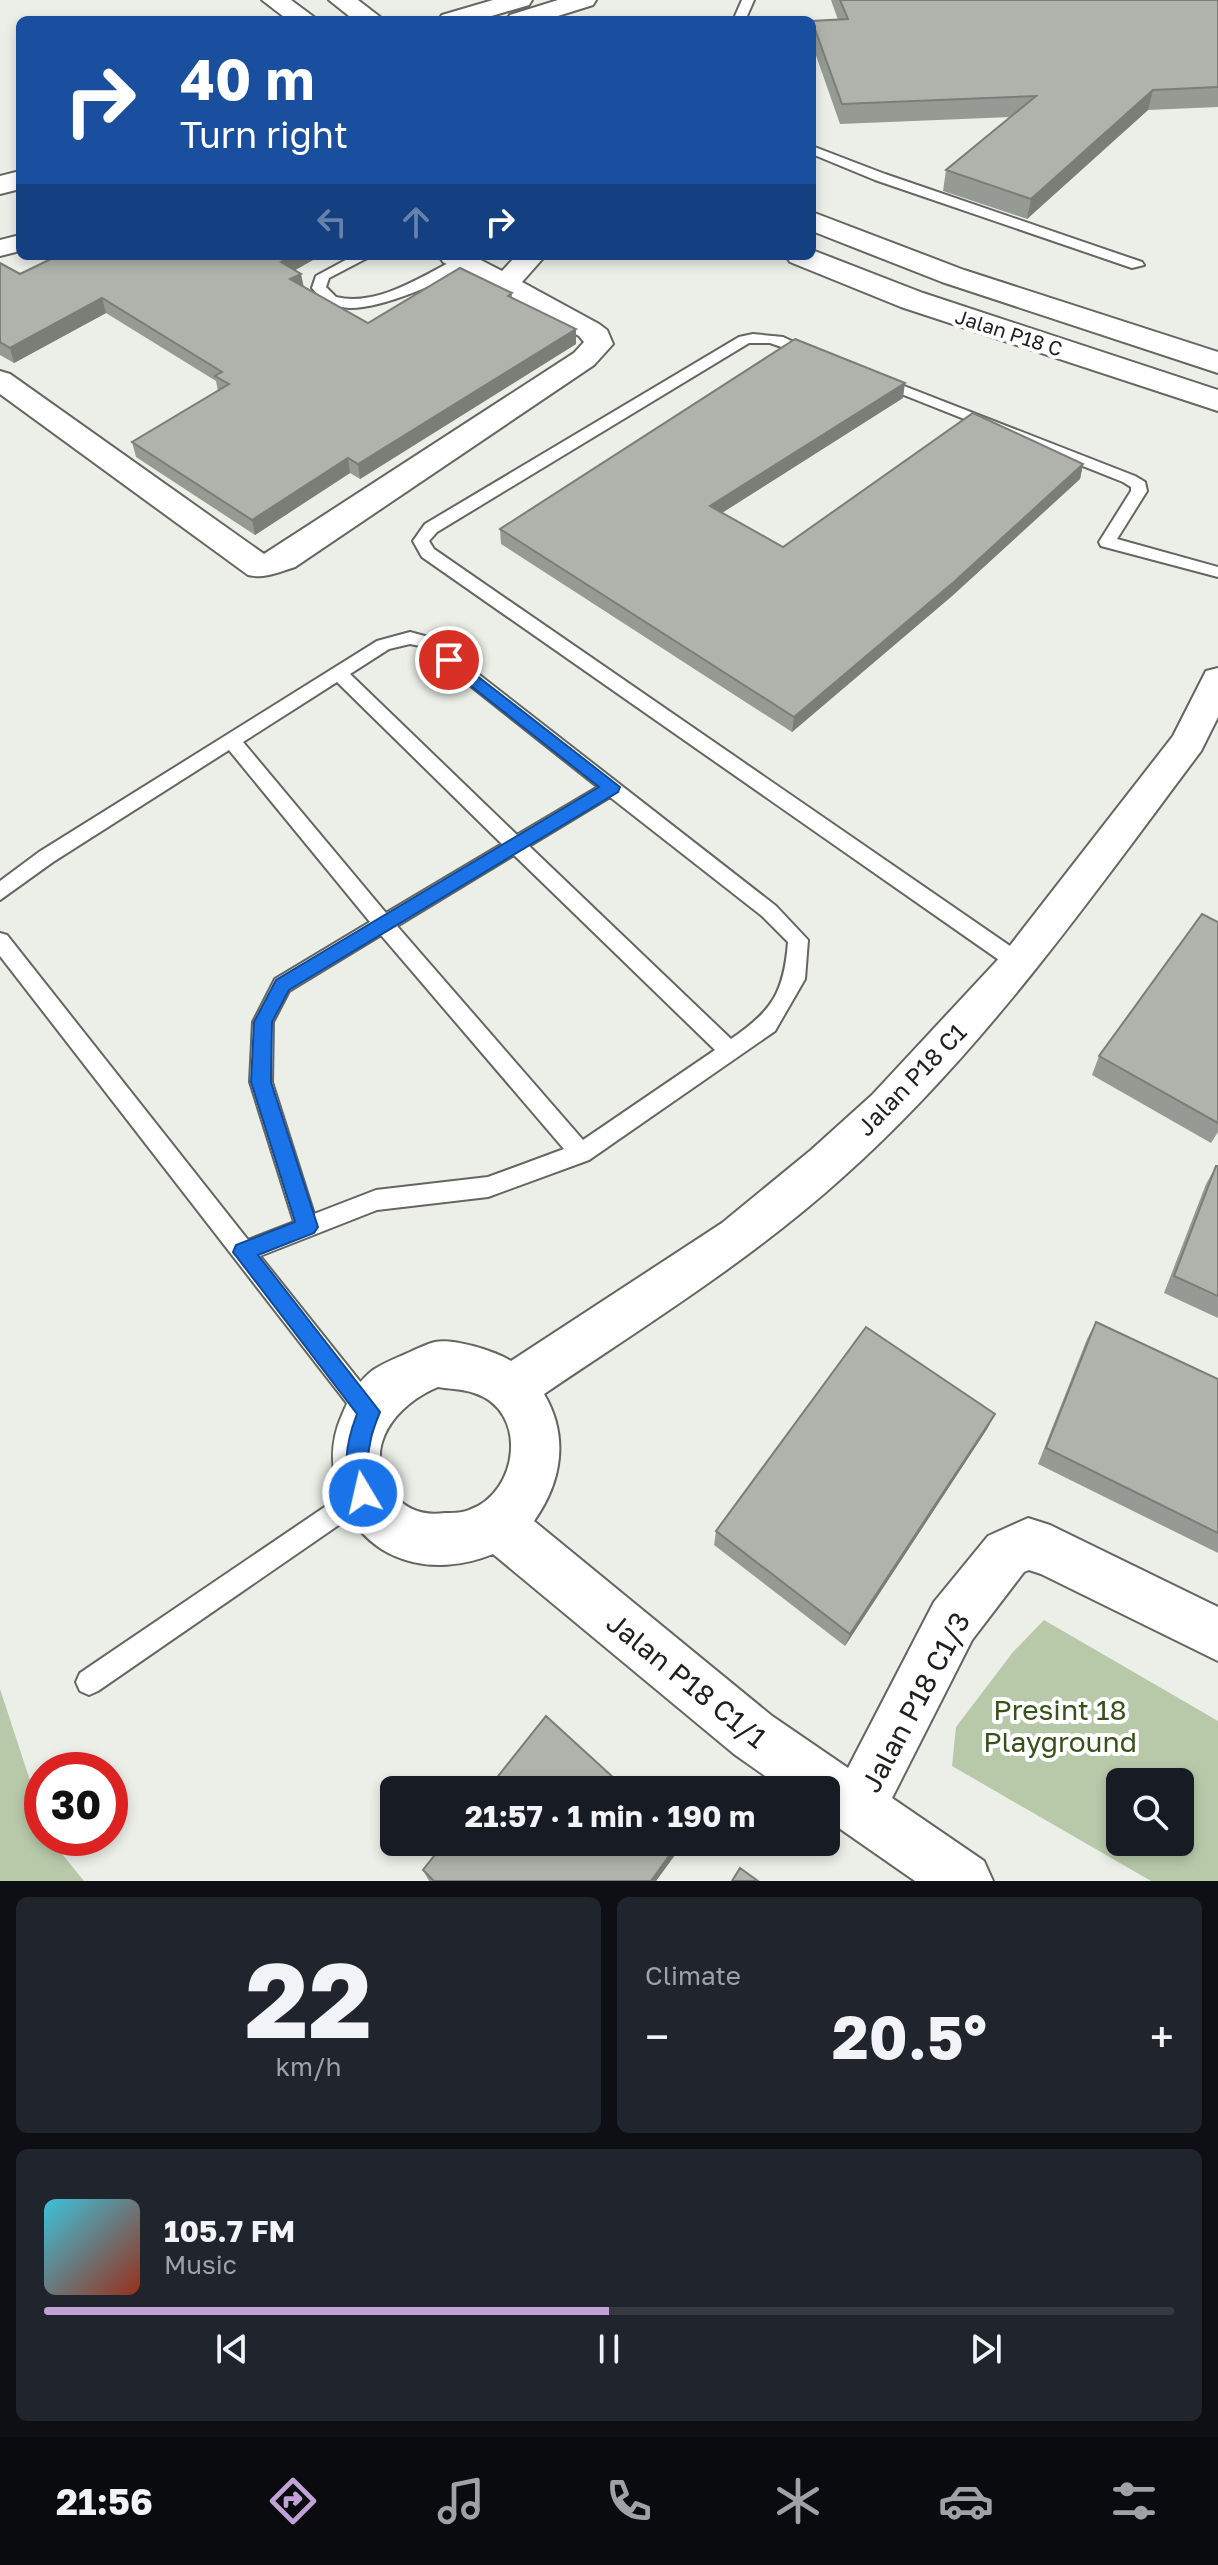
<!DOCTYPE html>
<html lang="en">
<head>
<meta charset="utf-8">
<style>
  body { margin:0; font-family:"Golos Text",sans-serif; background:#20242c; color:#f1f3f6; height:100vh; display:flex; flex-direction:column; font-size:30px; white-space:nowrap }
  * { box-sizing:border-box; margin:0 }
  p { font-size:26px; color:#9ea1a6 }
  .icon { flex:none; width:44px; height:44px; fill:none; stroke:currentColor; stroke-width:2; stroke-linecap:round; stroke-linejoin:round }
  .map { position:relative; height:1881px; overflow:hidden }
  .drawer { display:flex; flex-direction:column; gap:16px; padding:16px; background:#0d0f14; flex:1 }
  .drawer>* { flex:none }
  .banner { position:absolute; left:16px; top:16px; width:800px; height:244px; border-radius:12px; box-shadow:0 4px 12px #0003; background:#1a4fa0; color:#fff; overflow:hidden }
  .buttons { position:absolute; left:1106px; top:1768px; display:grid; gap:16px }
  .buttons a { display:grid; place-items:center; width:88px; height:88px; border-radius:12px; background:#171b24; box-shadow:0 4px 12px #0003; font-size:40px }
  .speed { position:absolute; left:24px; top:1752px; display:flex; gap:16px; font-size:40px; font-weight:700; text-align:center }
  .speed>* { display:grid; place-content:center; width:104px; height:104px; border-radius:50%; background:#171b24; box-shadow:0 4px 12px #0003; line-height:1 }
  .speed .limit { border:12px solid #d22; background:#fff; color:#111 }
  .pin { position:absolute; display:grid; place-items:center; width:68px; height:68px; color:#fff; margin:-34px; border:4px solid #fff; border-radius:50%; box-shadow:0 2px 8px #0007 }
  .me { position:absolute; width:88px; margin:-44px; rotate:351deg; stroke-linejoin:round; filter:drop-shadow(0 0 6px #0008) }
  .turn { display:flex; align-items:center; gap:28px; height:168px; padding:0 32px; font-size:36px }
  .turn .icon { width:104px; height:104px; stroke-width:2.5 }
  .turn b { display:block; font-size:56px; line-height:68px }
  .lanes { display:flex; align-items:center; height:76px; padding:0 32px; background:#0003; justify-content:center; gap:40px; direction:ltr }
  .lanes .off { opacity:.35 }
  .big { font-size:60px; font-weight:700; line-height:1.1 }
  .drawer .widget { flex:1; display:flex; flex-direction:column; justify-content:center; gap:12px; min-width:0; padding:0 28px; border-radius:12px; background:#20242c }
  .drawer .dial { align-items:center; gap:0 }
  .dial b { font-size:104px; line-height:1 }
  .song { display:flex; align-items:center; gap:24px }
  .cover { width:96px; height:96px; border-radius:12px; background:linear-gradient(135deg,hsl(190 70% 55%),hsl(10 70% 35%)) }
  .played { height:8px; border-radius:4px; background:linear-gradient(90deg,#c1a1d6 50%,#363941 50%) }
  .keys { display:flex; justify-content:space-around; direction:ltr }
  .heat { display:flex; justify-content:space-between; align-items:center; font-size:44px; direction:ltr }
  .drawer .tiles { flex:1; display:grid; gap:16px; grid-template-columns:1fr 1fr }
  .widget:last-child { grid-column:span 2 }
  .trip { position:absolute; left:380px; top:1776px; width:460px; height:80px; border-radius:12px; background:#171b24; box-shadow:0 4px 12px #0003; font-weight:700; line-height:80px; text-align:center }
  .tabs { display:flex; height:128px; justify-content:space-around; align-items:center; background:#090b0e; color:#9ea1a6 }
  .tabs .icon { width:56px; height:56px }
  .tabs .active { color:#c1a1d6 }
  .tabs b { font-size:36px; color:#f1f3f6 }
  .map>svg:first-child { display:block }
  .green { fill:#b8c9aa; fill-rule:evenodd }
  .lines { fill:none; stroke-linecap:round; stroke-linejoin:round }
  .service-casing { stroke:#646761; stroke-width:4 }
  .minor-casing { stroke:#646761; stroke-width:4 }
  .tertiary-casing { stroke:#646761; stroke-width:4 }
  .service { fill:#fff; fill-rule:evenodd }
  .minor { fill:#fff; fill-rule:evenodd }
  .tertiary { fill:#fff; fill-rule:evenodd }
  .wall { fill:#969a94 }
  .shaded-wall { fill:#7a7d78 }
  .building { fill:#afb3ac; stroke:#7a7d78; stroke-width:2 }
  .route { fill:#1a73e8; stroke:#114b97; stroke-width:2 }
  .labels { text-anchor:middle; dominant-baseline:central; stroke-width:8; stroke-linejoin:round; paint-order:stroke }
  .far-street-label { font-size:20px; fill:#20211e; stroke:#fff }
  .street-label { font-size:24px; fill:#20211e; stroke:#fff }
  .near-street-label { font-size:28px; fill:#20211e; stroke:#fff }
  .near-park-label { font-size:28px; fill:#36511a; stroke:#fff }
</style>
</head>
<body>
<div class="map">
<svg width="1218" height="1881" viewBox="0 0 1218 1881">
  <rect width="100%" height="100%" fill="#ebefe8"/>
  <!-- green -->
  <path class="green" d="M1044,1620L1218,1721V1881H1151L952,1766L956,1727L1013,1652ZM1120,1782H1180V1842H1120Z
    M0,1689L42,1817V1838H49L84,1881H0Z"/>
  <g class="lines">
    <!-- service casing -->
    <g class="service-casing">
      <path id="service" d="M742,0H754L747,16L749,20H737L735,16Z
        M812,146L885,174L1142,262L1144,265L1132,268L875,180L812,154Z
        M353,256H371L329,278L326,287L336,297C378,307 422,276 458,258L470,261C448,282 380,309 349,308C333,307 322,300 312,288L316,276Z
        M753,334L783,337L817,353L810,357L770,343H749L437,532L429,541L434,549L1026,957L1029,963L1026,969H1012L422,557L413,541L425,524L739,337Z
        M881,377L1135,476L1145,482L1147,491L1117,539L1218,567V577L1101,546L1099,542L1131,491V487L1123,482L876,384V378Z
        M410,632L432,638L776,906L808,940L805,979L775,1031L589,1160L488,1197L377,1210L260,1256L378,1404L381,1412L378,1420L369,1424L360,1420L0,956V933L7,935L248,1240L294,1222L250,1082L253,1022L275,979L370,922L229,750L53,862L0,900V881L39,852L377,641ZM410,644L420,646L598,787L517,835L350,674L389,649ZM337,682L502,844L386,913L243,742ZM610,797L762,916L788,942C784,993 772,1011 731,1039L529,846ZM514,855L715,1050L583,1140L397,926ZM381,935L564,1149L488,1177L376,1190L314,1214L272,1082L273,1022L289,991Z
        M363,1481L372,1484L376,1493L372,1502L98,1691L89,1695L80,1691L76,1682L80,1673Z"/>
    </g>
    <!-- minor casing -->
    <g class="minor-casing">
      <path id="minor" d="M20,235V251L0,256V240Z
        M439,256H473L502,271L516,256H545L522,282L599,324L607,330L613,344L594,365L295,567C279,572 265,579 248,575L0,394V371L10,374L264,554L574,353L584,342L579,336L443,262Z
        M1218,668V717L1201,751C1090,899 982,1053 843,1177C751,1260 646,1325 544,1394C569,1436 562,1482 534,1521L772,1716L848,1768L934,1602L988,1536L1028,1518L1050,1525L1218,1607V1661L1041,1574L1029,1570L1024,1572L972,1640L892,1798L984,1861L993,1881H915L826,1819V1790H785L734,1754L493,1554C432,1579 366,1562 341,1498C330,1469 330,1442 342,1415C349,1398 358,1381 373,1370C385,1362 399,1357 412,1351C419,1348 427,1344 435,1342C453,1338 495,1351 511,1361L722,1223L811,1150L872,1095L1005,952L1173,736L1206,671ZM438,1387C449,1389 463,1389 474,1393C529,1410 519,1493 469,1510C462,1513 452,1513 445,1513C423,1516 405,1510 392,1492C360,1447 397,1404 438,1387Z"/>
    </g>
    <!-- tertiary casing -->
    <g class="tertiary-casing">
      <path id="tertiary" d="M262,0H291L318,20H288Z
        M329,0H358L384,20H354Z
        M493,0H532L529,5L478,20H438L442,15Z
        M558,0H596L593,5L545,20H506L510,15Z
        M20,171V189L0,194V176Z
        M812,212L964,270L1218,352V373L942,282L812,231Z
        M812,250L923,293L1218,390V411L901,307L790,262L786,256H812Z"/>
    </g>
    <!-- service -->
    <use href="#service" class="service"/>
    <!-- minor -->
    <use href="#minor" class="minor"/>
    <!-- tertiary -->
    <use href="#tertiary" class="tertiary"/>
  </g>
  <!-- wall -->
  <path class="wall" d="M831,0H1218V107L1148,110L1027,219L943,191L946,170L1011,117L840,124L812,44V21L838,20Z
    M57,256H320L295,270L303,287L368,323L512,293V298L576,344L360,479L350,473L255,535L136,457L132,442L218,391L216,381L106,313L14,363L0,355V263L20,274Z
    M903,398L722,513L783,547L1083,464L1080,479L952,596L792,732L501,544L500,529Z
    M1218,922V1132L1211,1143L1092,1075L1099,1056Z
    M1216,1166H1218V1318L1164,1293L1206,1184Z
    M1096,1322L1218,1379V1553L1038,1464L1087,1339Z
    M995,1414L987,1429L845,1646L714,1545L716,1531Z
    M680,1848L656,1881H429L423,1870Z"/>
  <!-- shaded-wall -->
  <path class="shaded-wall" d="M1153,90L1148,110L1027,219L1031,199Z
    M292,256H320L283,277L281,262Z
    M301,274L304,288L290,279Z
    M102,298L106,313L14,363L10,348Z
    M576,329V344L360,479L358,464Z
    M905,383L903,398L709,521L710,506Z
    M348,458L350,473L255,535L252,520Z
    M1083,464L1080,479L952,596L792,732L794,717Z
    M995,1414L987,1429L845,1646L850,1634Z
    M679,1842H681L680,1848L656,1881H651Z"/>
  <!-- building -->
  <path class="building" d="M840,0H1218V87L1153,90L1031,199L946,170L1036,96L842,104L812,21L848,19Z
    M57,256H292L281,262L301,274L290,279L368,323L460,268L512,293L508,296L576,329L358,464L348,458L252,520L132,442L229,384L215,376L222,372L102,298L10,348L0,342V263L20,274Z
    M795,339L905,383L710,506L783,547L973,413L1083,464L955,581L794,717L500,529Z
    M1202,914L1218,922V1123L1099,1056Z
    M1216,1166H1218V1296L1174,1276Z
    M1096,1322L1218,1379V1533L1046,1448Z
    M866,1327L995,1414L850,1634L716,1531Z
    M546,1716L627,1790H487Z
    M445,1842H679L651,1881H434L423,1870Z
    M740,1868L758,1881H732Z"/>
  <!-- route -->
  <path class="route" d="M449,654L620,787L618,792L289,990L272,1022L271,1082L318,1227L314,1233L258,1255L380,1412C373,1429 368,1444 368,1463C368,1477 377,1487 371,1501L363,1504L355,1501C342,1470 345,1445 357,1414L233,1252L236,1245L295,1222L251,1082L254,1022L276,980L599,787L443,664V656Z"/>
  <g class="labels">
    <!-- far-street labels -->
    <g class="far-street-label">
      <text transform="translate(1009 332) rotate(18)">Jalan P18 C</text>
    </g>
    <!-- street labels -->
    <g class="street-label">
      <text transform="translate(911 1079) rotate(-46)">Jalan P18 C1</text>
    </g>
    <!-- near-street labels -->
    <g class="near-street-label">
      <text transform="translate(687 1680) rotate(39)">Jalan P18 C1/1</text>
      <text transform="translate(915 1702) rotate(-62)">Jalan P18 C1/3</text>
    </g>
    <!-- near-park labels -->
    <g class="near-park-label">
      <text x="1060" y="1709">Presint 18<tspan x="1060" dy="32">Playground</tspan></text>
    </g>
  </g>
</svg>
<div class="buttons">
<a><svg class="icon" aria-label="search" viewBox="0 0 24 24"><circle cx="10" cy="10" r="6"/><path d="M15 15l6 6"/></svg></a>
</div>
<div class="speed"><div class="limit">30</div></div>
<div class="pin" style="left:449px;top:660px;background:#d93025"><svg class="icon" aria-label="arrive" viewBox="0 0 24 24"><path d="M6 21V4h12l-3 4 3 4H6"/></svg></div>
<svg class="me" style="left:363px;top:1493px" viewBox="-20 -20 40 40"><circle r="17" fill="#1a73e8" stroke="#fff" stroke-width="3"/><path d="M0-11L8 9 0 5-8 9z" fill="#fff"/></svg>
<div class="trip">21:57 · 1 min · 190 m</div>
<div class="banner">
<div class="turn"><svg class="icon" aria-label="right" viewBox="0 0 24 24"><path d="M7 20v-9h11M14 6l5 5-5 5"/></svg><div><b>40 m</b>Turn right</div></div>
<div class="lanes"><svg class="icon off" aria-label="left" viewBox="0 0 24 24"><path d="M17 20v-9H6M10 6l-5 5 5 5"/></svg><svg class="icon off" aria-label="ahead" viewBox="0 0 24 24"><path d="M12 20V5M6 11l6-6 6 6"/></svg><svg class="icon" aria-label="right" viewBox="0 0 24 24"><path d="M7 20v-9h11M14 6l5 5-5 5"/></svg></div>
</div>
</div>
<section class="drawer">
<div class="tiles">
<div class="widget dial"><b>22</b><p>km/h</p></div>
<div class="widget"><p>Climate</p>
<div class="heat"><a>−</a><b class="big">20.5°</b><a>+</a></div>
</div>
<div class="widget">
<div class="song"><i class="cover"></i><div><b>105.7 FM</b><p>Music</p></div></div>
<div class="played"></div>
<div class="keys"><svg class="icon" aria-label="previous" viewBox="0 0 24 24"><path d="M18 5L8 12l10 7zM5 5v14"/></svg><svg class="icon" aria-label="pause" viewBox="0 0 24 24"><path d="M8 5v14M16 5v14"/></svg><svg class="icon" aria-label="next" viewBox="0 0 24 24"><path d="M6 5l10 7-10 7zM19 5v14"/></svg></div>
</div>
</div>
</section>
<nav class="tabs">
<b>21:56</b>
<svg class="icon active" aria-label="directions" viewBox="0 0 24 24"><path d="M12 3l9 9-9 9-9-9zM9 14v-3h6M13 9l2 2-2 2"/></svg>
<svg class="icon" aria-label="music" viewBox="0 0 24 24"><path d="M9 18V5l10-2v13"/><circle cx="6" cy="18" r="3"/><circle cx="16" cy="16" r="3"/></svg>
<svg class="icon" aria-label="phone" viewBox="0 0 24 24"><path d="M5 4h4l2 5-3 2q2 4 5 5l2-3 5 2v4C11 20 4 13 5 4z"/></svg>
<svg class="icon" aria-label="climate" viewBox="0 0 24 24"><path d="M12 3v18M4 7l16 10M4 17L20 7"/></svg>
<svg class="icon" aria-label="car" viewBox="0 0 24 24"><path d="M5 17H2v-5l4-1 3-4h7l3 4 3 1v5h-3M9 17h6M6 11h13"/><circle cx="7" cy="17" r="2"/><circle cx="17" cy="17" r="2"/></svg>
<svg class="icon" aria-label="filters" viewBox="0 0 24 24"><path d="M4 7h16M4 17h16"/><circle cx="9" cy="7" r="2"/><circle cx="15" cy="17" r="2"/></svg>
</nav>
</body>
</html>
